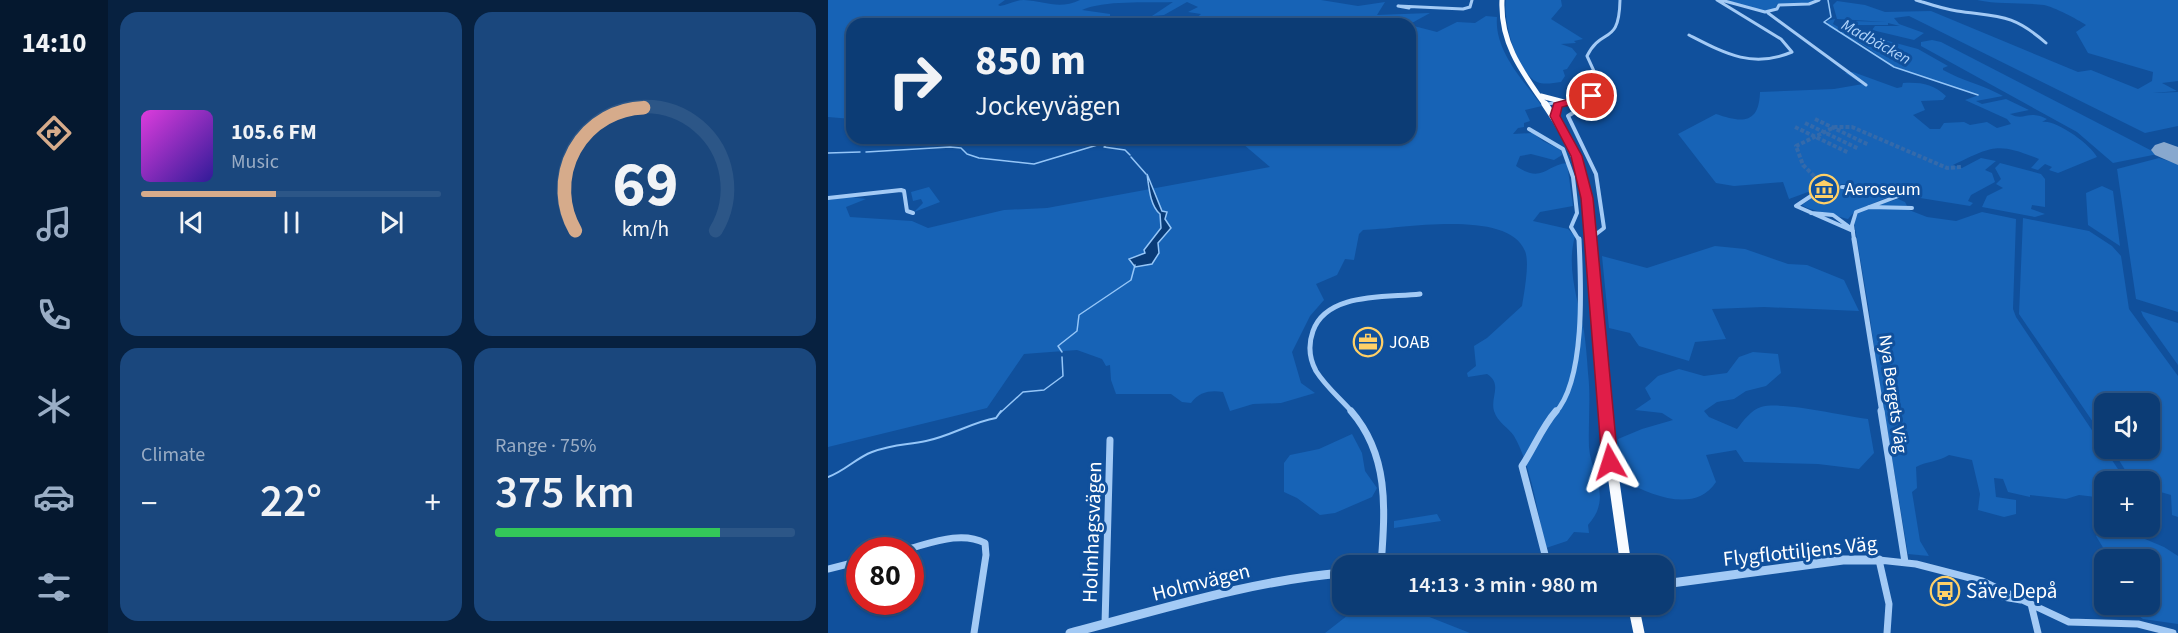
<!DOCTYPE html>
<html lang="en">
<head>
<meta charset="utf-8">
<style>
  body { margin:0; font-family:"Source Sans 3",sans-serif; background:#1a477d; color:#f1f3f6; height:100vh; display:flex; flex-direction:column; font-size:22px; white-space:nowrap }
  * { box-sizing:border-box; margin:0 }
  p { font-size:20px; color:#9aadc5 }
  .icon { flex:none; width:33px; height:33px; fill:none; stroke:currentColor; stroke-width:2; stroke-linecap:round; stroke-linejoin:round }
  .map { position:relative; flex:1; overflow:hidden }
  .panel { display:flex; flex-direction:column; gap:12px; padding:12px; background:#072140; width:720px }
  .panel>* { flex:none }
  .guide { position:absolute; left:18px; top:18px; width:570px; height:126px; border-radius:18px; box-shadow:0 2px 4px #0004,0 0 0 2px #2c5687; background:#0c3c75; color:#f1f3f6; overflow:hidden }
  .controls { position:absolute; left:1266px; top:393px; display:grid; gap:12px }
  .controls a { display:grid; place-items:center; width:66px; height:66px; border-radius:12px; background:#0c3c75; box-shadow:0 2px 4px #0004,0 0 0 2px #2c5687; font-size:30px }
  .speed { position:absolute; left:18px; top:537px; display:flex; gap:12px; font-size:30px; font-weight:700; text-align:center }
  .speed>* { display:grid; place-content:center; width:78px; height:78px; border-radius:50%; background:#0c3c75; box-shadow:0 2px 4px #0004,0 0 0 2px #2c5687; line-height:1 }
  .speed .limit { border:9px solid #d22; background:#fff; color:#111 }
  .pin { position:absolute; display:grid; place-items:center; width:51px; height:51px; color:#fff; margin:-26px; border:3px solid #fff; border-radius:50%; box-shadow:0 2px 6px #0007 }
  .me { position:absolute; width:66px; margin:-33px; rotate:354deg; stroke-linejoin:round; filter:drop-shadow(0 0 4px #0008) }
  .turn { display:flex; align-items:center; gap:21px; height:126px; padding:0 30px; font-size:27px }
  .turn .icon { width:78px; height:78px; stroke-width:2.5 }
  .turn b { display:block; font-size:42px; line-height:51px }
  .big { font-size:45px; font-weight:600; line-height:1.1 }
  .panel .card { flex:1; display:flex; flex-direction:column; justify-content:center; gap:9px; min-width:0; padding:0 21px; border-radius:18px; background:#1a477d }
  .panel .dial { align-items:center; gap:0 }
  .dial svg { height:156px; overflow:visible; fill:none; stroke:#2c5687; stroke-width:7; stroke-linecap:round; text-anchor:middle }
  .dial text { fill:#f1f3f6; stroke:none }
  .song { display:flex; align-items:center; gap:18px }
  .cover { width:72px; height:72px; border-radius:9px; background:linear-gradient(135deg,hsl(300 70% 55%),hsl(250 70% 35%)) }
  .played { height:6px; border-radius:3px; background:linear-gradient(90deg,#d6ab8b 45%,#2c5687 45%) }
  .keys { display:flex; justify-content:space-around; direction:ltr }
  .heat { display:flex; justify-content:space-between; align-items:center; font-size:33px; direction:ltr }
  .charge { height:9px; border-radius:4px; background:linear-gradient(90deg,#34c759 75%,#2c5687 0) }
  .panel .tiles { flex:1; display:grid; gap:12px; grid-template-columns:repeat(2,1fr) }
  .trip { position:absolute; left:504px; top:555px; width:342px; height:60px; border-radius:18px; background:#0c3c75; box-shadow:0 2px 4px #0004,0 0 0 2px #2c5687; font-weight:600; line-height:60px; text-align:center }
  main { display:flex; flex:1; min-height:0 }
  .tab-bar { display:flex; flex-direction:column; width:108px; justify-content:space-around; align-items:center; background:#05182f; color:#9aadc5 }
  .tab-bar .icon { width:42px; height:42px }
  .tab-bar .active { color:#d6ab8b }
  .tab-bar b { font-size:27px; color:#f1f3f6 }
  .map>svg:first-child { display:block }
  .green { fill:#1763b6 }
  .water { fill:#093b77; stroke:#95c6f8; stroke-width:1.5 }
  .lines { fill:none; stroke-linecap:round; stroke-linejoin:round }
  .stream-far1 { stroke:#95c6f8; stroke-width:1.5 }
  .stream { stroke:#95c6f8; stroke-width:2 }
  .runway { fill:#88a8ce; fill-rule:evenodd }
  .minor-tunnel { stroke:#346aab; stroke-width:4; stroke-dasharray:4 2; stroke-linecap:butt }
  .minor-far3 { stroke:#a3caf5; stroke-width:3 }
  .minor-far2 { stroke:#a3caf5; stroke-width:4 }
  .minor-far1 { stroke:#a3caf5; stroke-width:5 }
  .minor { stroke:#a3caf5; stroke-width:7 }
  .tertiary { stroke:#a3caf5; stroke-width:9 }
  .trunk-far3 { stroke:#f8fbff; stroke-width:5 }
  .trunk-far2 { stroke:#f8fbff; stroke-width:7 }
  .trunk-far1 { stroke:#f8fbff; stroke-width:9 }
  .trunk { stroke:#f8fbff; stroke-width:11 }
  .route { fill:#e11d48; stroke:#92132f; stroke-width:1.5 }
  .labels { text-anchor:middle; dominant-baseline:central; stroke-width:6; stroke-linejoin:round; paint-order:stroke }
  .far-water-label { font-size:16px; font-style:italic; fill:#b0d4fb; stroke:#10509c }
  .poi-label { font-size:18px; fill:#fff; stroke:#10509c; text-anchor:start }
  .street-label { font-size:18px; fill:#fff; stroke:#10509c }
  .near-street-label { font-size:21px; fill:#fff; stroke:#10509c }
  .near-poi-label { font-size:21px; fill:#fff; stroke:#10509c; text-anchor:start }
</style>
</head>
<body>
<main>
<nav class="tab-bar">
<b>14:10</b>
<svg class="icon active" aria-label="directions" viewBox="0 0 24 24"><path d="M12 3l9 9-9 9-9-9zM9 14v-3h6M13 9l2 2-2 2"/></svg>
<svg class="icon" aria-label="music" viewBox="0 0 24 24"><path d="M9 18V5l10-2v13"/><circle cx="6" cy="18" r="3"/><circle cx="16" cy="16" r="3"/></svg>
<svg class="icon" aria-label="phone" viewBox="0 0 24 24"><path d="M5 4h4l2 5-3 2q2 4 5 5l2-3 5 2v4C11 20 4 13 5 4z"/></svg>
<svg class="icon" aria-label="climate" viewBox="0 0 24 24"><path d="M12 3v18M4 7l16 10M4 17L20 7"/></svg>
<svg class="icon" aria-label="car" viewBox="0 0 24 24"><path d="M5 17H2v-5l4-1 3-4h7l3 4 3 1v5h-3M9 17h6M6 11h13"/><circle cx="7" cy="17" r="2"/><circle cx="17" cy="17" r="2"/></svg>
<svg class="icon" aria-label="filters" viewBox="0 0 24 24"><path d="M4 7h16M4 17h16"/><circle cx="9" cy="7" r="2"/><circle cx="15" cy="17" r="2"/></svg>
</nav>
<section class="panel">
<div class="tiles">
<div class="card">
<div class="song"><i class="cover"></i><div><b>105.6 FM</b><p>Music</p></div></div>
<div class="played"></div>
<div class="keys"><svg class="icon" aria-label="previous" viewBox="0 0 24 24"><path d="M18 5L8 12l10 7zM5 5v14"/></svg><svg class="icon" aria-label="pause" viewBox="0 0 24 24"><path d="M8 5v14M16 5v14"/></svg><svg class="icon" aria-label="next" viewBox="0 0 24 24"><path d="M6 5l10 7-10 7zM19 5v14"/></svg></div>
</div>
<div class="card dial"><svg viewBox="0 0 100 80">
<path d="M14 69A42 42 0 1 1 86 69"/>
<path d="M14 69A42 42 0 0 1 49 6" stroke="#d6ab8b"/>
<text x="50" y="56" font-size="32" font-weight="700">69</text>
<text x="50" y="72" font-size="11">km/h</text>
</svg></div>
<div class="card"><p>Climate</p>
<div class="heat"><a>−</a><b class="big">22°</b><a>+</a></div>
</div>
<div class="card"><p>Range · 75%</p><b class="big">375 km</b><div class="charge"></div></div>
</div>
</section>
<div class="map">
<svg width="1350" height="633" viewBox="0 0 1350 633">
  <rect width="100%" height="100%" fill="#10509c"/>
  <!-- green -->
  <path class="green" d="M0,0H177L170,5L172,6C180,5 188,0 196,0C216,1 231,10 252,0H493L530,6L557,2L549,15L602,13L582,24H361L373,14L360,12L370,7L359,2L336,15L324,16L345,2C318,3 276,0 254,10L282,14V19L277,24H128L131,23L122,21L110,24H24V119L0,117Z
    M678,0H733L734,6L723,19L755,39L746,41L748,43L733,44L744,48L749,54L739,69L735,70L737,76L733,82C725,83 716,85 709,82C688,72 675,20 678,0Z
    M895,0H989L984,3L949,4L948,9L937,11Z
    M1149,0H1350V81L1334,83L1349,91L1325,93L1350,92V126L1317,133L1081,16L1066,18L1071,24L1096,33L1086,40L1044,30L1047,26H1072L1060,23V25H1027L1024,21L1059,22L1009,19L1005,5L1009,1L1037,5L1057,12L1103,11L1250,72L1263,70L1310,89L1324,81L1325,72L1260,53L1248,32L1258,25C1249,19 1226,7 1216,5C1193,2 1171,5 1149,0Z
    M658,16L669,17C666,51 696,81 714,106L697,110L702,121L696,123V127L690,128L685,134L705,133L715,141L733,150L734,155L726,160L703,154L692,156L688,166C714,184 718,165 739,163L745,206L712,212L705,221L740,229L747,236C738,268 750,300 756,331C758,345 759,359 760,373C763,397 760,422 761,447C763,475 785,497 760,525L761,533L746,532L739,541L718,548C710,515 703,465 686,436C680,427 670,423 666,411C662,397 675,384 659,374L640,377L639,373L648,366L646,346L659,338L694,306C696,293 702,263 697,251C680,208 571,229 535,230L531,234L526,260L517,259L509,275L488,284L496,300L482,316L464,352L473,383L487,393L453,403L425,404L402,411L395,392C382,390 371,392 363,403L354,402L343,394H288L283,380L282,365L278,366L274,359L249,350L196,354L159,408L0,447V200L23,197L38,199L18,207L22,217L84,221L100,228L176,210L219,208L442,167L408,138H582V25L609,32L629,22L647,23Z
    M1007,19L1005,24L1012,28L1090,49L1120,66L1115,68V70C1135,81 1155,85 1175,96L1148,101L1154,104L1178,99L1201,110L1182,114C1197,122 1199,109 1219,119L1214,122C1228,119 1263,145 1269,157L1230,173L1221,170L1224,167L1217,164L1210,170L1203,168L1211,159C1169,142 1165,146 1125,165L1134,168L1153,158L1168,161L1157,170L1164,173L1167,182L1143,195L1140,201L1145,203L1142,206L1086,197V194L1078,195L1044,186L1012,184L1016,189L1065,195L1027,211L1020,219C1009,216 980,210 974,205L987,196L980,192L961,199L955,182L906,186L888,183L850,134L888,114C912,122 931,126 932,92L1006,89L1035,84L1017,73L1025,72L1069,88L1074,87L1075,83C1093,82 1105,84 1118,96L1115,100L1093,101L1097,110L1085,115L1102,129H1112L1116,123L1136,122L1142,125L1159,122L1169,128L1183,124L1179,119L1137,100L1151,95L1077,71L1063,65L1037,46L1001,27L999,21Z
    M1104,40L1113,42L1330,154L1285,163L1249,132L1093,46V42Z
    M1331,158L1350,164V312L1308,299L1289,169Z
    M1172,163L1213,174L1217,179V207L1204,205L1203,209L1217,214L1207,217L1154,207L1159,196L1175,188L1168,184L1173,179L1167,168Z
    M1274,186L1285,191L1292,246L1260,225L1258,193Z
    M101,187L112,202L86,212L95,203L93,199L85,201L83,192Z
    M1070,199L1077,202L1081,210L1099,217L1128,221L1154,212L1188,219L1185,309L1188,317L1298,481L1276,482V498L1251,495L1238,499L1202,495V497L1180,492L1175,479L1166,478L1168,497L1188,500V514L1176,517L1150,510L1152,494L1144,460L1121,455C1110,462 1099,461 1088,467L1089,488L1084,492L1092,541L1101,556L1080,554L1059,428L1056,422L1041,310L1026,222L1031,211Z
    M1195,218L1261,231L1284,246L1293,256L1301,309L1350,376V517L1344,515L1343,495L1322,489V482L1304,481L1284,449L1322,448V404H1276V438L1191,314Z
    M887,246L917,249L960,264L979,265L1016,280L1031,311L936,307L884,309L898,339L867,342L861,361L811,346L802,333L781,328L774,256L819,268Z
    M1313,311L1350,323V365L1315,316Z
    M925,352L950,354L953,373L938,386L918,391L906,399L889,402L876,411L881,417L909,429C915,421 923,410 933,407C955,401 1015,416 1040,419L1046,453L1031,469L990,464L916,462L908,450L878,455L888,482C867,514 824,495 798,482L790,439L814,429L845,420L834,413L807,410L823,399L817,388L830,376L851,369L876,376L899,373L911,357Z
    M524,434L534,453L537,471L549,488L544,497L507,513L492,515L469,498L456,492V463L462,455L491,449Z
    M609,514L613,521L566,528V521Z
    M1298,531L1336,547L1350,556V624L1315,619L1308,614L1306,605L1322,604V560L1282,559L1268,536L1272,532Z
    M533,605H571L642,633H497Z"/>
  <!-- water -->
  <path class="water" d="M319,174L334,211L339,212L337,219L343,228L330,243L331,253L324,264L307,267L301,259L317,253L316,250L333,228L332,214C322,206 321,187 319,174Z"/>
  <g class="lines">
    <!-- stream-far1 -->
    <path class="stream-far1" d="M1000,0L1003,17L996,22L1066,67L1150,95
      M331,20L333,17
      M273,138L277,146
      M276,147L297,150L302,155
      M38,152L122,147L133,148L139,154L151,158L206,164L276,143
      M0,153L32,152
      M303,157L318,174
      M234,352L230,346L249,331L251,315L303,280L307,265
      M172,413L195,392L216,390L235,376L234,357"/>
    <!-- stream -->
    <path class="stream" d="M0,477C17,471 28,458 44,452C64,444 78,445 98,441C123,436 144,422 168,418L173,411"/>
    <!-- runway -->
    <path class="runway" d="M1336,142L1350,147V165L1327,155L1323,150L1327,145Z"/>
    <!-- minor-tunnel -->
    <path class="minor-tunnel" d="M987,119L1041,145
      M977,123L1031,149
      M967,127L1021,153
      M999,189L975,165L968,146L1007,127H1024L1119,168L1133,167
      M986,194L1014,187"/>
    <!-- minor-far3 -->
    <path class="minor-far3" d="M893,0L937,12L949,9L951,5L981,4L991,0
      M1088,0C1101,4 1115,9 1129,11C1170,17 1184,13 1218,43
      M581,8L570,6L635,9L642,7L644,0
      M940,13L1038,85
      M861,35C896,53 924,69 964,52L953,39L889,0
      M719,104L756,99L770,91L771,82L759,56C774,26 791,47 792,0
      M756,106L767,99V93"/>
    <!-- minor-far2 -->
    <path class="minor-far2" d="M759,104L740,116L768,174L776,228L763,238
      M701,129L735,149L745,177L749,213L743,227L751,240
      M1014,187L1042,188L1073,195
      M986,194L968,206L1025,231
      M0,198L73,190L76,191L79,211L85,213
      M1041,207L1084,208
      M983,213L1005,215L1024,229
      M1026,240L1024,225L1028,212L1073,195"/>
    <!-- minor-far1 -->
    <path class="minor-far1" d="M1026,239L1054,413
      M525,413C513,399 498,387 488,371C481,358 480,345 485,331C499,292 558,298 592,294
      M727,413C758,380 753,283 751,239"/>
    <!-- minor -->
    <path class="minor" d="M523,411C562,456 557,511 553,566
      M1053,411L1077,562
      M76,550C101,544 132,530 157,543L158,555L146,633
      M720,566L694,466C706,448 714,427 728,411
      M0,569L32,561
      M1146,581L1175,597L1193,600
      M1203,604L1210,633
      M277,624L282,440
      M1059,633L1061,604L1051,560L1088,564L1154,581L1241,622L1310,624L1345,633"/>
    <!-- tertiary -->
    <path class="tertiary" d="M836,584L1015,560H1051
      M242,633C332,610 421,581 514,573"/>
    <!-- trunk-far3 -->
    <path class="trunk-far3" d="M674,0C672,43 694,72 718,106
      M713,96L736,102"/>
    <!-- trunk-far2 -->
    <path class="trunk-far2" d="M717,104C749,150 760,184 764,240"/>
    <!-- trunk-far1 -->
    <path class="trunk-far1" d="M764,239L776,413"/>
    <!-- trunk -->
    <path class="trunk" d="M776,411L798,566
      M805,604L811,633"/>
  </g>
  <!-- route -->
  <path class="route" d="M764,93L768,96L767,98L734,107L732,116L754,156L765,198L790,462L788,467H776L774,462L753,198L743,156L722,116L726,103Z"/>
  <!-- icons -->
  <defs>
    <g id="museum-ring" transform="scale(1.5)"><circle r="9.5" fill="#10509c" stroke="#ffd067" stroke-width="1.5"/><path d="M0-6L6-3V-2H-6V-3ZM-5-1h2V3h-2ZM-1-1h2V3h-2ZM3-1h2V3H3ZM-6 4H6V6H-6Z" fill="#ffd067"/></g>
    <g id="office-ring" transform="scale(1.5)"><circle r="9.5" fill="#10509c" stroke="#ffd067" stroke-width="1.5"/><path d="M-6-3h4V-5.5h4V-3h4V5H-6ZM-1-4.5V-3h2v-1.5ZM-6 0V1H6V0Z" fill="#ffd067"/></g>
    <g id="bus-ring" transform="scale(1.5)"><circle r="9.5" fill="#10509c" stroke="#ffd067" stroke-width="1.5"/><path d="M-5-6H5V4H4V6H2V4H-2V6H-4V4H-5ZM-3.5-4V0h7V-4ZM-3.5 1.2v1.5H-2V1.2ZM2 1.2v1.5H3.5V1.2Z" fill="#ffd067"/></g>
  </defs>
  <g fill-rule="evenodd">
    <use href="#museum-ring" x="996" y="189"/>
    <use href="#office-ring" x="540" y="342"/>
    <use href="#bus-ring" x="1117" y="591"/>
  </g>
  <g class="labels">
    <!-- far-water labels -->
    <g class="far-water-label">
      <text transform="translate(1048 42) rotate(29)">Madbäcken</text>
    </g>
    <!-- poi labels -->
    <g class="poi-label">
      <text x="1017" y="189">Aeroseum</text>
      <text x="561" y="342">JOAB</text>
    </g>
    <!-- street labels -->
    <g class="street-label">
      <text transform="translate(1065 394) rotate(82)">Nya Bergets Väg</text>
    </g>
    <!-- near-street labels -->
    <g class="near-street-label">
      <text transform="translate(264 532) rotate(-88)">Holmhagsvägen</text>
      <text transform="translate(972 551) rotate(-6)">Flygflottiljens Väg</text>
      <text transform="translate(373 582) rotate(-14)">Holmvägen</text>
    </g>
    <!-- near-poi labels -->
    <g class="near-poi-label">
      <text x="1138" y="591">Säve Depå</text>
    </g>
  </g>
</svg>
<div class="controls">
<a><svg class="icon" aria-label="sound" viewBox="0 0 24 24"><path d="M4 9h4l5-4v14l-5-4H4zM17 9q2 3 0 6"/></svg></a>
<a>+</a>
<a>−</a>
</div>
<div class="speed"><div class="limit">80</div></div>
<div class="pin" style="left:764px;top:96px;background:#d93025"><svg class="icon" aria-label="arrive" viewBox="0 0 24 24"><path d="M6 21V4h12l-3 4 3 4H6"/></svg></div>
<svg class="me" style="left:782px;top:462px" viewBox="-20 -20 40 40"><path d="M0-17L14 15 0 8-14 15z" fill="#e11d48" stroke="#fff" stroke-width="4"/></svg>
<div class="trip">14:13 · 3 min · 980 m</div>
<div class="guide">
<div class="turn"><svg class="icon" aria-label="right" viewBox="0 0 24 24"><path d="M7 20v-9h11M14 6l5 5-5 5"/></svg><div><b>850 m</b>Jockeyvägen</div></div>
</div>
</div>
</main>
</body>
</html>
